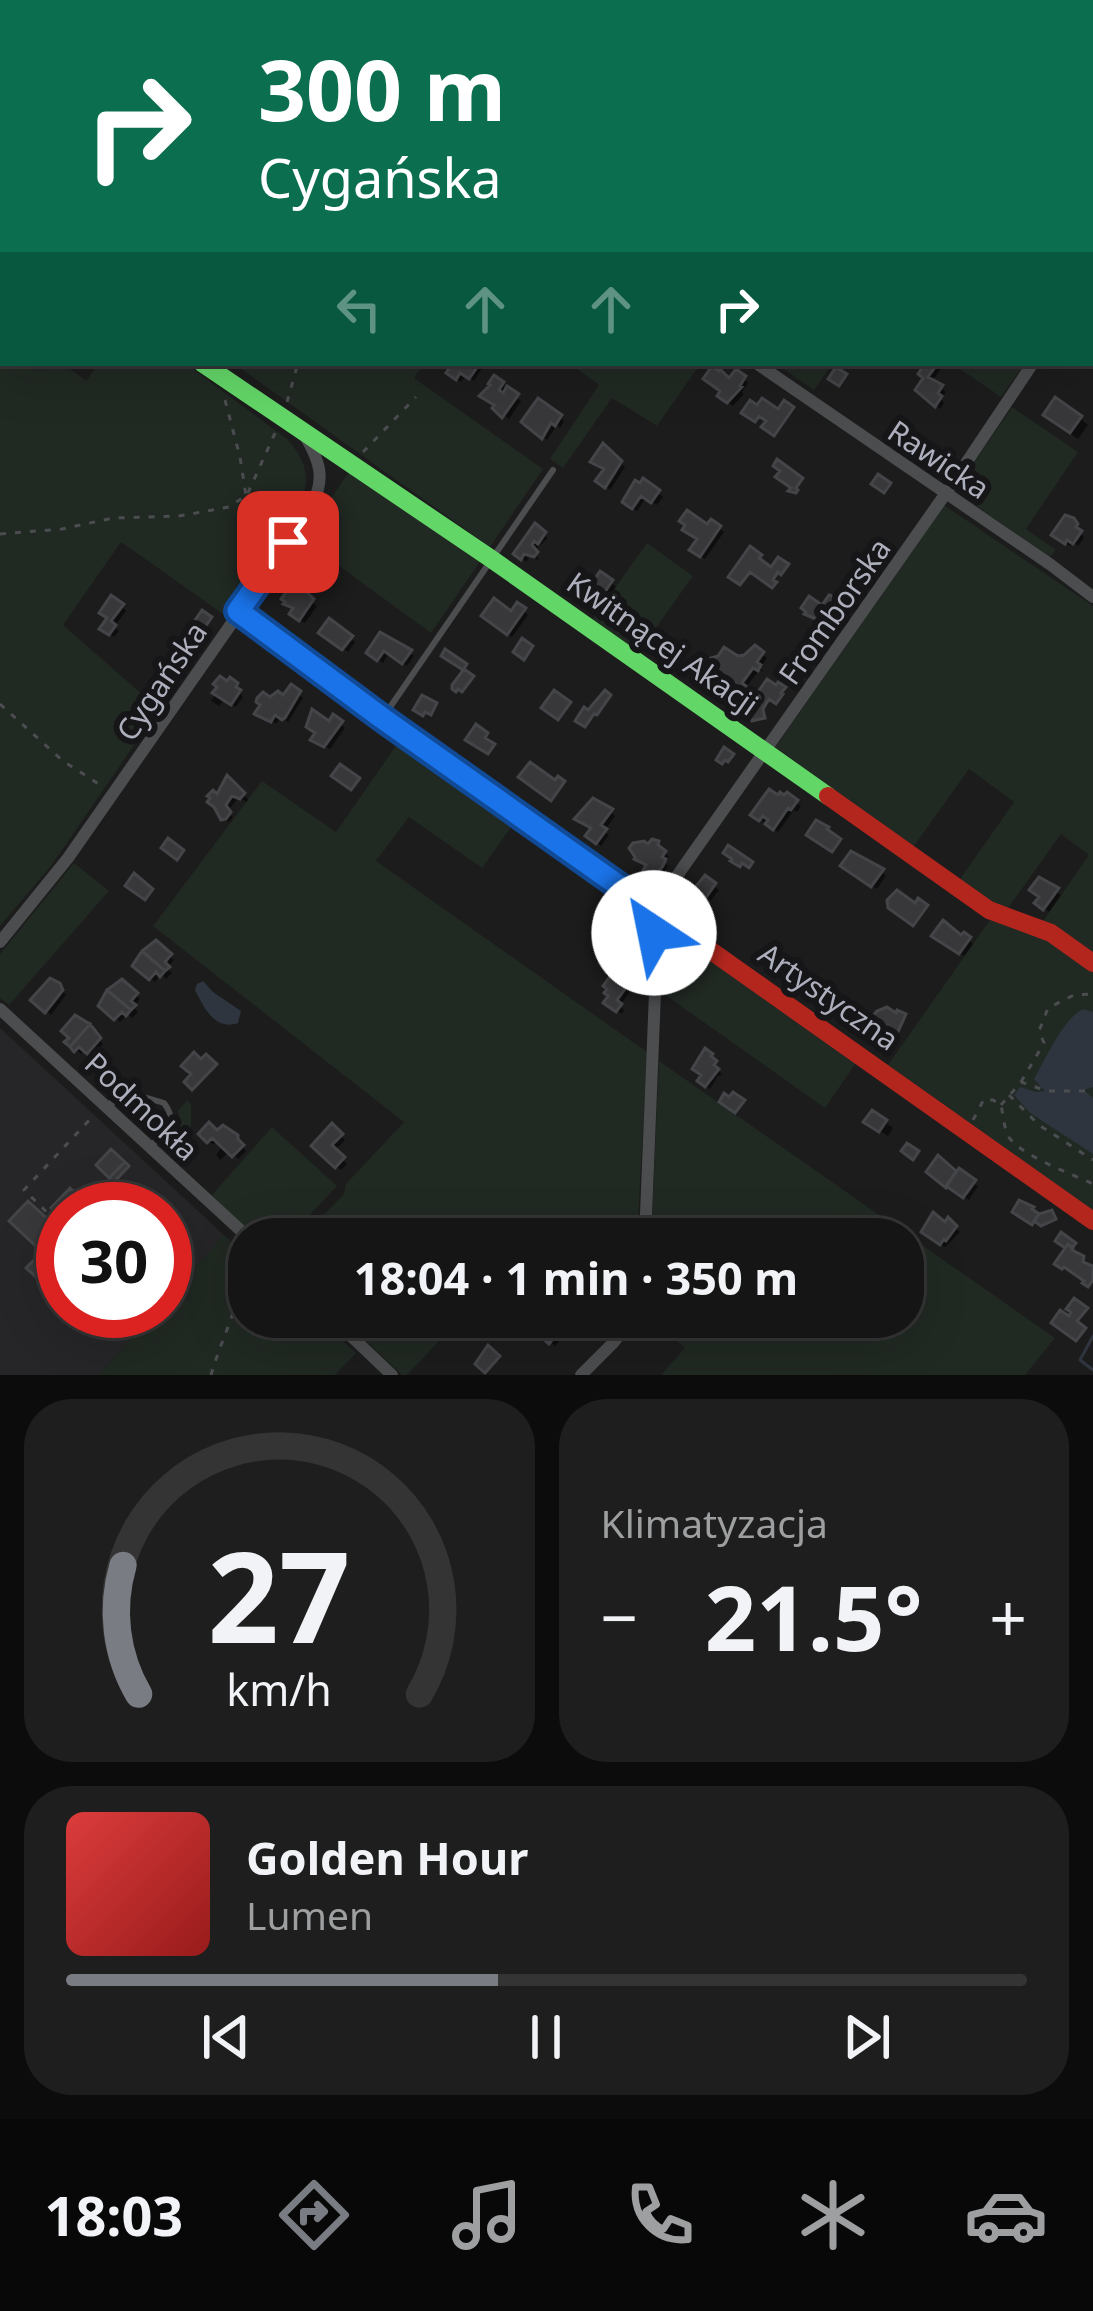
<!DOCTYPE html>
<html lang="pl">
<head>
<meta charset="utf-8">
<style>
  body { margin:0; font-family:"Noto Sans",sans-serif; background:#1e1e1e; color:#f1f3f6; height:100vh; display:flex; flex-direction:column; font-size:45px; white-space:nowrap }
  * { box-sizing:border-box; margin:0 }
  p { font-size:39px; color:#9d9fa0 }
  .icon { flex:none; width:66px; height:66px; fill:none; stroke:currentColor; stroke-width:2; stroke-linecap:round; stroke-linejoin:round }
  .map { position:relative; height:1375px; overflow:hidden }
  .panel { display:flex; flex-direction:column; gap:24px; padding:24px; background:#0c0c0c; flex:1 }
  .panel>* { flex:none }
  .hud { position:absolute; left:0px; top:0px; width:1095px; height:366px; box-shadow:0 12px 48px #0002,0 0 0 3px #343434; background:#0b6e4f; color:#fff; overflow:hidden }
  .speed { position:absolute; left:36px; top:1182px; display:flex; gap:24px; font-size:60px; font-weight:700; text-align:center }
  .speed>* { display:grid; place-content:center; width:156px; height:156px; border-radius:50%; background:#151515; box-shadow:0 12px 48px #0002,0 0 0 3px #343434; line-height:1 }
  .speed .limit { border:18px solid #d22; background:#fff; color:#111 }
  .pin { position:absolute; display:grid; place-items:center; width:102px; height:102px; color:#fff; margin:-51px; border-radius:24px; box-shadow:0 6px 18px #0006 }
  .me { position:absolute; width:132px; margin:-66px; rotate:326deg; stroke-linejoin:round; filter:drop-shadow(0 0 9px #0008) }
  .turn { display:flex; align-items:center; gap:42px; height:252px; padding:0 60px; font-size:54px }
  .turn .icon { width:156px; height:156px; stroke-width:2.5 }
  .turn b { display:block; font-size:84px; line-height:102px }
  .lanes { display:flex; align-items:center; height:114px; padding:0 60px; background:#0003; justify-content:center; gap:60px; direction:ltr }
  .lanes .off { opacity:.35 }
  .big { font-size:90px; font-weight:700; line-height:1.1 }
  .panel .tile { flex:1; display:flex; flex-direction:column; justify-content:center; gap:18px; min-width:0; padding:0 42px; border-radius:48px; background:#1e1e1e }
  .panel .dial { align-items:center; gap:0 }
  .dial svg { height:312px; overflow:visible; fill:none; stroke:#343434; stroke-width:7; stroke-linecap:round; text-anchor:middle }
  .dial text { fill:#f1f3f6; stroke:none }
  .song { display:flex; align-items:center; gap:36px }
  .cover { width:144px; height:144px; border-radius:18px; background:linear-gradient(135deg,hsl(0 70% 55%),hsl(0 70% 35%)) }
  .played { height:12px; border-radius:6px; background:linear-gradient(90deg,#7a7c84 45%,#343434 45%) }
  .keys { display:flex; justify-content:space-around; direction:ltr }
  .heat { display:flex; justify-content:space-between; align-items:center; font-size:66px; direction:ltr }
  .panel .tiles { flex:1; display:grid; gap:24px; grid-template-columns:1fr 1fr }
  .tile:last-child { grid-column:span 2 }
  .trip { position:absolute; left:228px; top:1218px; width:696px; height:120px; border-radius:48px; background:#151515; box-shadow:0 12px 48px #0002,0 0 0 3px #343434; font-weight:700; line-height:120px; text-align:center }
  .tab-bar { display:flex; height:192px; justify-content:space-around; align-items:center; background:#080808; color:#9d9fa0 }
  .tab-bar .icon { width:84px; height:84px }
  .tab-bar .current { color:#7a7c84 }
  .tab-bar b { font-size:54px; color:#f1f3f6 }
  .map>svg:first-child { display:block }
  .built { fill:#262628 }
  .green { fill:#212923 }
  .water { fill:#2e353f }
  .shadow { fill:#0007 }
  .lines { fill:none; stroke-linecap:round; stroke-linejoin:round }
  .stream { stroke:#2e353f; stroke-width:3 }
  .building { fill:#38383a; stroke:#444548; stroke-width:3 }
  .path { stroke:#4c4d51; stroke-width:3; stroke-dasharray:6 9; stroke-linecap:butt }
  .lane { stroke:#4b4d4f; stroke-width:6 }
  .street { stroke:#4b4d4f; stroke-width:12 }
  .fast { stroke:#63d668; stroke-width:18 }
  .jam { stroke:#b3261e; stroke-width:18 }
  .route-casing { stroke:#114b97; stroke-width:30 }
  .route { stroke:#1a73e8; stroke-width:21 }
  .labels { text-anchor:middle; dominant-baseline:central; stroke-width:12; stroke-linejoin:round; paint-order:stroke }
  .street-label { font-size:30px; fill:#adb0bc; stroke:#161518 }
</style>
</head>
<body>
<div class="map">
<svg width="1093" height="1375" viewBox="0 0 1093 1375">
  <rect width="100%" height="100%" fill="#1c1c1c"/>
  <!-- built -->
  <path class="built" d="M0,1028L224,1235L165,1301V1209H63V1311H156L98,1375H0Z"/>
  <!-- green -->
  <path class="green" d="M252,0H705L703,3H256Z
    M0,318L3,320V363H62L86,381L99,363H185L287,439C298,451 307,465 306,482C304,513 243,585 223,614L121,542L63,625L159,709L51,866L0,926Z
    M233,363H424L414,378L543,469L490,547Z
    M569,363H701L657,426L612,398L563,468L550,459L599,385Z
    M775,363H833L814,390Z
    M951,363H1025L1001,397Z
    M1012,407L1078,452L1026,529L1056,550L1049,558L955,490Z
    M352,468L481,560L431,633L302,539Z
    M944,505L1093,606V957L1041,924L1089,855L1061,834L1006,911L960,879L1014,802L969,769L914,846L774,749Z
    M647,543L693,576L638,653L592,620Z
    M400,740L516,820L482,868L409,817L376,861L647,1052L637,1239H550L519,1214L499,1239H300L344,1194L346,1184L404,1122L153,926L262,781L336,832Z
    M74,863L109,891L9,1005L0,998V954Z
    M990,920L1045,937L1093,969V1211L888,1065Z
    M671,930L856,1063L825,1108L661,992L662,934Z
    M659,1061L1055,1338L1025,1375H661L685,1348L651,1317H903V1239H651Z
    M187,1100L191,1104V1130L168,1155L160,1148C173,1138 183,1127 178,1111Z
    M272,1127L337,1186L287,1239H258L211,1196Z
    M224,1235L249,1257V1317H316L356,1353L335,1375H98L156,1311H165V1301Z
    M341,1317H462L407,1375H402Z"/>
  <!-- water -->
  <path class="water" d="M203,981L213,992L241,1011L238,1023C215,1031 204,1008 195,990L197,984Z
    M1083,1009L1093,1012V1087L1084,1090L1093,1098V1154L1030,1113L1014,1095L1020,1087L1036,1092L1045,1091L1034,1079C1046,1058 1063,1019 1083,1009Z"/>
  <!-- shadow -->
  <path class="shadow" d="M456,363H485L474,381L466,375L461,382L454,377Z
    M919,363L943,365L932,382L946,392L941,399L944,403L940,409L919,389L927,378L926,369Z
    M495,379L521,401L509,419L500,412Z
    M744,379L748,383L742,392L744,394L733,406L725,400L730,383Z
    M560,417L564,421L560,428L557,425L547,440L525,422Z
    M1080,418L1088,425L1078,439L1054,422Z
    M604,448L625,467L610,490L599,481L607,470L594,462Z
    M644,482L663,497L657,505L646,498L637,511L630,506Z
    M1073,521L1084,538L1078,546L1073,542L1070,546L1059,539Z
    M536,528L548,538L534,551L539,560L529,557L526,562L517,554Z
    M719,528L724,532L705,559L698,554L700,540L708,529Z
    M601,575L616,587L606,600L596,593Z
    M293,588L317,606L305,623L297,618L296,610L287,604Z
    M841,600L844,603L829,621L835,627L826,640L819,635L821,621L808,614Z
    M122,606L126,611L114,627L119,631L114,637L103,628Z
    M518,606L528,615L512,637L489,620L512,615Z
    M381,635L414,656L407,666L389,653L383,663L374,657Z
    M326,636L351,638L355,642L348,652Z
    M762,654L767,658L760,668L764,672L759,670L745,689L748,693L744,700L731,694L729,687L715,677L737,659Z
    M230,681L241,690L239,692L243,697L236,707L224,699L219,706L211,701L220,687L228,685Z
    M299,694L303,698L288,722L281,717L276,724L270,720L269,722L258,714L271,700Z
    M334,719L345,728L330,749L318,743V734Z
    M227,780L248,799L247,802L238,798L228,811L233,818L228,822L224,818Z
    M796,802L801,806L797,812L794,810L778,832L754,815Z
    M611,812L615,816L604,831L609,835L601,846L593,840L594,829Z
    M655,843L669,857L665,863L668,866L656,885L648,879V866L637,859Z
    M848,870L882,872L886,876L877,889Z
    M706,879L719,890L711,900L707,898L703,904L690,894L691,892L704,901L706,898L697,890Z
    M1040,881L1061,895L1049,912L1038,903L1042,897Z
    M964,936L973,944L964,956L939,939H961Z
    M156,944L174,960L167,968L172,973L166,979L161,974L155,982L136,966Z
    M122,983L140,999L133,1007L138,1012L132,1018L128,1014L120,1022L102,1005Z
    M628,984L632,988L620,1006L624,1010L622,1014L611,1007Z
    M58,986L66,995L51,1015L34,1000Z
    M99,1039L103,1044L93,1056L85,1049L81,1054L69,1042Z
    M713,1062L722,1075L718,1076L710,1089L701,1081Z
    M873,1114L893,1128L888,1136L871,1126Z
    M332,1128L345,1140L334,1151L347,1164L341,1170L315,1146Z
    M202,1134L236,1137L246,1151L238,1159L230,1151L220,1160L216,1155L223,1145L218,1140L213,1145Z
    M938,1160L957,1175L978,1186L969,1200L934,1176Z
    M63,1220V1258L58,1263L63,1268V1278L53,1289L31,1268L46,1252L54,1229Z
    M956,1228L960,1232L945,1247L929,1236Z
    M552,1324L565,1334L555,1346L543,1335Z"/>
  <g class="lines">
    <!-- stream -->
    <path class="stream" d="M1093,1336L1080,1360L1093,1370"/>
  </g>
  <!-- building -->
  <path class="building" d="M453,363H480L469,379L460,373L456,380L446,373Z
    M915,363H938L928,377L943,385L938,393L942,396L935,407L915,390L923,378L918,374L922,368Z
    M712,366L719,371L720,369L729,378L736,369L746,376L740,386L742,387L727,403L717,396L720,391L703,379Z
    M836,367L847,374L839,386L828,379Z
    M494,375L504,382L499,390L503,393L507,386L519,394L502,418L492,408L494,405L479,396L490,385L488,384Z
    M1055,397L1082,416L1070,433L1043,415Z
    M538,398L562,415L555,426L551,423L542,439L521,422Z
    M762,398L778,409L784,400L794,407L774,436L761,427L766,421L759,416L755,422L741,413L750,400L757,405Z
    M603,443L622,461L605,488L595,481L604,469L590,462Z
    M777,459L803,478L796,488L798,490L796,493L788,491L791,488L775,477L780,471L773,466Z
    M878,474L891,483L884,493L871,484Z
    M643,478L660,490L651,503L641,496L632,509L622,502L635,480L640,483Z
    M687,510L707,524L711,519L721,526L700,557L689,550L697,539L682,530L685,525L679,521Z
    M1065,515L1074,518L1078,524L1076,527L1082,531L1073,544L1067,540L1065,544L1051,535Z
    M535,523L546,532L538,544L534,541L532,545L538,552L534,557L524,554L521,560L513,554Z
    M750,546L762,555L759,558L771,567L778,557L789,564L781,575L778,572L773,580L777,582L772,588L750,572L740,585L728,577Z
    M600,571L613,580L601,598L588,589Z
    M292,584L300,589L301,587L314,599L299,621L289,614L293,608L283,604L285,602L281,599Z
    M111,595L124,604L111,621L116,625L109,635L99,629L107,618L99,613Z
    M829,595L838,598L840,603L826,616L833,620L821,638L811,631L818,620L804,614L806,612L801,608L809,596L822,605Z
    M494,598L511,611L517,602L526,608L507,635L481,616Z
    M202,610L212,617L188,652L178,645Z
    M329,618L353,636L342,650L318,633Z
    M380,632L412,650L402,664L384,651L377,661L366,653Z
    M522,638L533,646L524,660L513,652Z
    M755,645L764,652L757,662L761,665L758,671L753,668L742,683L746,686L738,697L735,695L733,697L723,690L726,686L719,681L721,679L718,676L716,679L706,673L713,663L711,658L718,656L724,647L738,656L744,655Z
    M445,649L467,664L463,670L441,656Z
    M464,669L474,676L462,692L458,689L456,692L452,689V685Z
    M220,676L227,681L230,677L238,683L236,687L241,690L231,705L212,693L217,687L213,684Z
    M767,679L776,685L778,682L786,687L781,693L783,694L776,704L769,699L763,709L765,718L752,721L749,705Z
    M291,684L301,691L285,718L282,720L275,715L271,722L254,714L260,705L256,702L257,698L263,692L270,697L278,691L283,695Z
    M554,690L571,702L558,720L541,708Z
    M605,690L611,695L597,715L594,714L585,727L575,721L584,707L588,710Z
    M422,695L437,703L431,715L425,712L423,716L413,710Z
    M312,709L329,721L333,714L343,721L324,747L310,740L315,733L306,727Z
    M476,724L488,733L485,738L495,744L488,754L465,740Z
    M724,747L734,754L728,762L725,760L722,764L716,760Z
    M530,762L555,780L558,776L565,781L551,801L518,777Z
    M340,764L360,778L351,790L331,776Z
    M227,775L245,793L240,799L232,796L226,805L231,812L226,819L221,820L214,807L207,802L210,798L207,796L213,790L217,794Z
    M769,789L778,795L780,792L784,795L787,792L798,800L791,810L788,808L773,830L765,824L768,820L763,816L759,821L750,815Z
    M593,798L613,809L601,825L607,829L596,844L585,836L591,828L574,819Z
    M816,820L829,827L827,829L841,839L832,852L806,835Z
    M168,838L184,850L177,860L161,848Z
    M652,839L659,841L658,845L666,851L662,857L666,859L663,866L650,883L640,876L646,865L634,859L635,857L629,848L633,843L644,841L648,844Z
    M728,845L753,862L749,868L742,863L740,867L730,861L732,859L723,853Z
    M851,851L884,869L871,887L840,866Z
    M134,873L153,889L145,900L125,886Z
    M705,875L716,883L705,899L693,890Z
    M1039,877L1059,888L1043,910L1034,903L1039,897L1029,890Z
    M690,888L705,898L701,905L686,894Z
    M897,890L915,903L918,898L928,905L913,926L888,908L887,900Z
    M943,920L961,935L964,932L971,937L959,954L931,936Z
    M156,940L172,954L165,962L170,967L165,971L142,951Z
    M142,951L165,971L160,977L156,972L149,980L132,966Z
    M614,971L630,982L617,1000L622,1004L616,1012L603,1003L608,996L604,993L607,989L603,986Z
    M50,978L60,983L63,990L45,1013L30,1000Z
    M122,979L138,993L131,1001L136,1005L131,1010L107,990Z
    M107,990L131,1010L126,1016L122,1012L114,1020L98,1006Z
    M887,1007L896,1013L897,1010L906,1014L893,1043L882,1035L876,1044L866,1038L872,1029L871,1018L877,1011Z
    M75,1015L90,1024L70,1047L64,1042L69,1038L61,1031Z
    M90,1024L101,1038L87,1054L79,1047L74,1052L70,1047Z
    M705,1048L713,1054L711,1056L717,1061L714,1065L719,1069L705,1087L697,1081L701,1075L692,1069Z
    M194,1052L201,1059L206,1054L217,1064L192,1090L184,1082L191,1074L181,1066Z
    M733,1092L745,1100L735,1113L719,1102L724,1093L729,1097Z
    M872,1110L887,1120L879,1132L863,1122Z
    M209,1122L217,1130L223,1125L238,1135V1139L244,1145L232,1157L212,1138L207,1143L198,1134Z
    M332,1123L343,1134L332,1145L345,1157L335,1168L311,1146Z
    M907,1143L919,1151L913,1160L901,1151Z
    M111,1149L125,1162L109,1178L96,1165Z
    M938,1155L956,1171L946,1188L926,1172Z
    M125,1162L129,1166L114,1182L109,1178Z
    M959,1168L976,1180L963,1198L946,1186Z
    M70,1188L91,1207L63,1209V1250L56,1257L63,1264V1270L47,1287L26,1268L42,1252L9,1221L28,1201L54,1225L61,1218L51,1208Z
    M1019,1200L1034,1207L1032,1209L1039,1214L1032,1225L1012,1212Z
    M1052,1210L1056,1219L1041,1226L1034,1221L1039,1214Z
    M933,1212L945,1222L948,1217L957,1226L946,1241L944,1239L940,1245L921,1232Z
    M1061,1232L1076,1243L1072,1248L1068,1244L1065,1248L1055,1241Z
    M1068,1244L1073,1248L1072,1250L1084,1256L1083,1262L1093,1266V1280L1088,1287L1082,1283L1084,1281L1064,1267L1062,1269L1054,1264Z
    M1074,1298L1088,1308L1077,1321L1086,1328L1076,1341L1051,1323L1060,1310L1069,1316L1071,1312L1066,1309Z
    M552,1319L562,1327L549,1344L539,1335Z
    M488,1345L500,1356L485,1373L475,1364Z"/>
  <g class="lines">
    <!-- path -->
    <path class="path" d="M542,0L543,3
      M664,0V3
      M409,3L411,0
      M466,3L471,0
      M1092,83H1093
      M0,117L3,113
      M1092,158L1093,155
      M225,400L240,457L249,515L246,579
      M287,402L298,363
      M363,452L416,397
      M0,534L62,529L113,518L179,516L229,507L247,495L275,433
      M0,704L63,761L102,786
      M1021,1082L1044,1043L1039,1031L1048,1008L1074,995L1093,994
      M1009,1095L1039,1125L1093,1160
      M1001,1105L1021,1082L1047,1091H1093
      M973,1120L984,1099L993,1100L1001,1105C1003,1114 1004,1126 1007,1134C1016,1154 1074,1175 1093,1184
      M57,1222L24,1190L94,1115
      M211,1375C223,1332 250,1290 239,1245"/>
    <!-- lane -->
    <path class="lane" d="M384,716L553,470
      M106,1104L144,1097L164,1103C178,1122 170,1136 149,1145"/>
    <!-- street -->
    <path class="street" d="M0,220L3,222
      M1092,278L1093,277
      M756,363L1051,565L1093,597
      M0,942L68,858L308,514C325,482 323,466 305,436
      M0,1009L250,1239
      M645,1239L655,993L653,910L946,493L1033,363
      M331,1317L392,1375
      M581,1375L613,1343L633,1317"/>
    <!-- fast -->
    <path class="fast" d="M202,363L490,558L828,796"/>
    <!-- jam -->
    <path class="jam" d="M238,611L382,718L1093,1221
      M828,796L989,910L1051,933L1093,963"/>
  </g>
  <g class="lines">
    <!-- route casing -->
    <g class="route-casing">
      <path id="route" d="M288,542L238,611L382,718L653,910L654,933"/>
    </g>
    <!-- route -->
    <use href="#route" class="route"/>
  </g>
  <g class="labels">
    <!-- street labels -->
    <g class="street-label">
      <text transform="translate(939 459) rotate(34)">Rawicka</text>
      <text transform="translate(834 611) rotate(-55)">Fromborska</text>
      <text transform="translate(663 643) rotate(35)">Kwitnącej Akacji</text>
      <text transform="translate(161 681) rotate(-56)">Cygańska</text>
      <text transform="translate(829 996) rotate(35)">Artystyczna</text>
      <text transform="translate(142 1106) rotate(43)">Podmokła</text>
    </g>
  </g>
</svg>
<div class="speed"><div class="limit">30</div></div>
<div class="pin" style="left:288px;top:542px;background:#d93025"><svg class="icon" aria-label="arrive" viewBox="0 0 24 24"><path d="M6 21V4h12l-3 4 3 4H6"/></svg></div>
<svg class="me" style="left:654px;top:933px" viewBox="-20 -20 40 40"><circle r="19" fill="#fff"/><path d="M0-13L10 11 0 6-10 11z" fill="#1a73e8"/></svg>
<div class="trip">18:04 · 1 min · 350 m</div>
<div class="hud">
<div class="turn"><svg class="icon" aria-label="right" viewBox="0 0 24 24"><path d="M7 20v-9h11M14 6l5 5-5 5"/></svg><div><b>300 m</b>Cygańska</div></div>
<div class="lanes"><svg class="icon off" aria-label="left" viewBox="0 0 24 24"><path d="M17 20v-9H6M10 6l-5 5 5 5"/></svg><svg class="icon off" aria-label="ahead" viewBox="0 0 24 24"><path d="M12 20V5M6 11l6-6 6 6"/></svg><svg class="icon off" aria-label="ahead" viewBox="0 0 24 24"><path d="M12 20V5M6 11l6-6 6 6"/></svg><svg class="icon" aria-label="right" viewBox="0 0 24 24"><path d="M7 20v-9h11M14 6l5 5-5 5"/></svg></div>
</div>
</div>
<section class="panel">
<div class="tiles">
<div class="tile dial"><svg viewBox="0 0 100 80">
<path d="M14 69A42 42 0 1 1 86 69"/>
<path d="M14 69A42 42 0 0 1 10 36" stroke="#7a7c84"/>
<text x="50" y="56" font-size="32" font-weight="700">27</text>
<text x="50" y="72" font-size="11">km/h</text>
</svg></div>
<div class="tile"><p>Klimatyzacja</p>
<div class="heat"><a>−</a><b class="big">21.5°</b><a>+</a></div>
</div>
<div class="tile">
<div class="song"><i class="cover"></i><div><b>Golden Hour</b><p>Lumen</p></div></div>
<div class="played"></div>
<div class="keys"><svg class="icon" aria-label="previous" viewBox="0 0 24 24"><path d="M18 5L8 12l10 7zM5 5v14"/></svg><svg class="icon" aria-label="pause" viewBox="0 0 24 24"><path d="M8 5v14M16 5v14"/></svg><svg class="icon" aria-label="next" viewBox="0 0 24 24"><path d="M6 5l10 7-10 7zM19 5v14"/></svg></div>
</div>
</div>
</section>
<nav class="tab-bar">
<b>18:03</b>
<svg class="icon current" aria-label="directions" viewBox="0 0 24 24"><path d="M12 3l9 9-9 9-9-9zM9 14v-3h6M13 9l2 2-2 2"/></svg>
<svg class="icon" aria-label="music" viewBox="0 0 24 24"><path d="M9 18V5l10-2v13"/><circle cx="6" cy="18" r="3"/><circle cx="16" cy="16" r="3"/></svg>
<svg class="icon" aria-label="phone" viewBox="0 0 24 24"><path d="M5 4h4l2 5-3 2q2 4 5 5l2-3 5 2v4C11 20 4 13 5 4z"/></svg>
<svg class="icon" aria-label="climate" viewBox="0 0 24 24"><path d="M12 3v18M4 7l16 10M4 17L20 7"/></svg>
<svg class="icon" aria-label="car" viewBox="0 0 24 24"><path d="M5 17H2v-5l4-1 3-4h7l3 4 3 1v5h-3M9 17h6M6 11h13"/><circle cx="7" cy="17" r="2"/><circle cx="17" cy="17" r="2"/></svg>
</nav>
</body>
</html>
